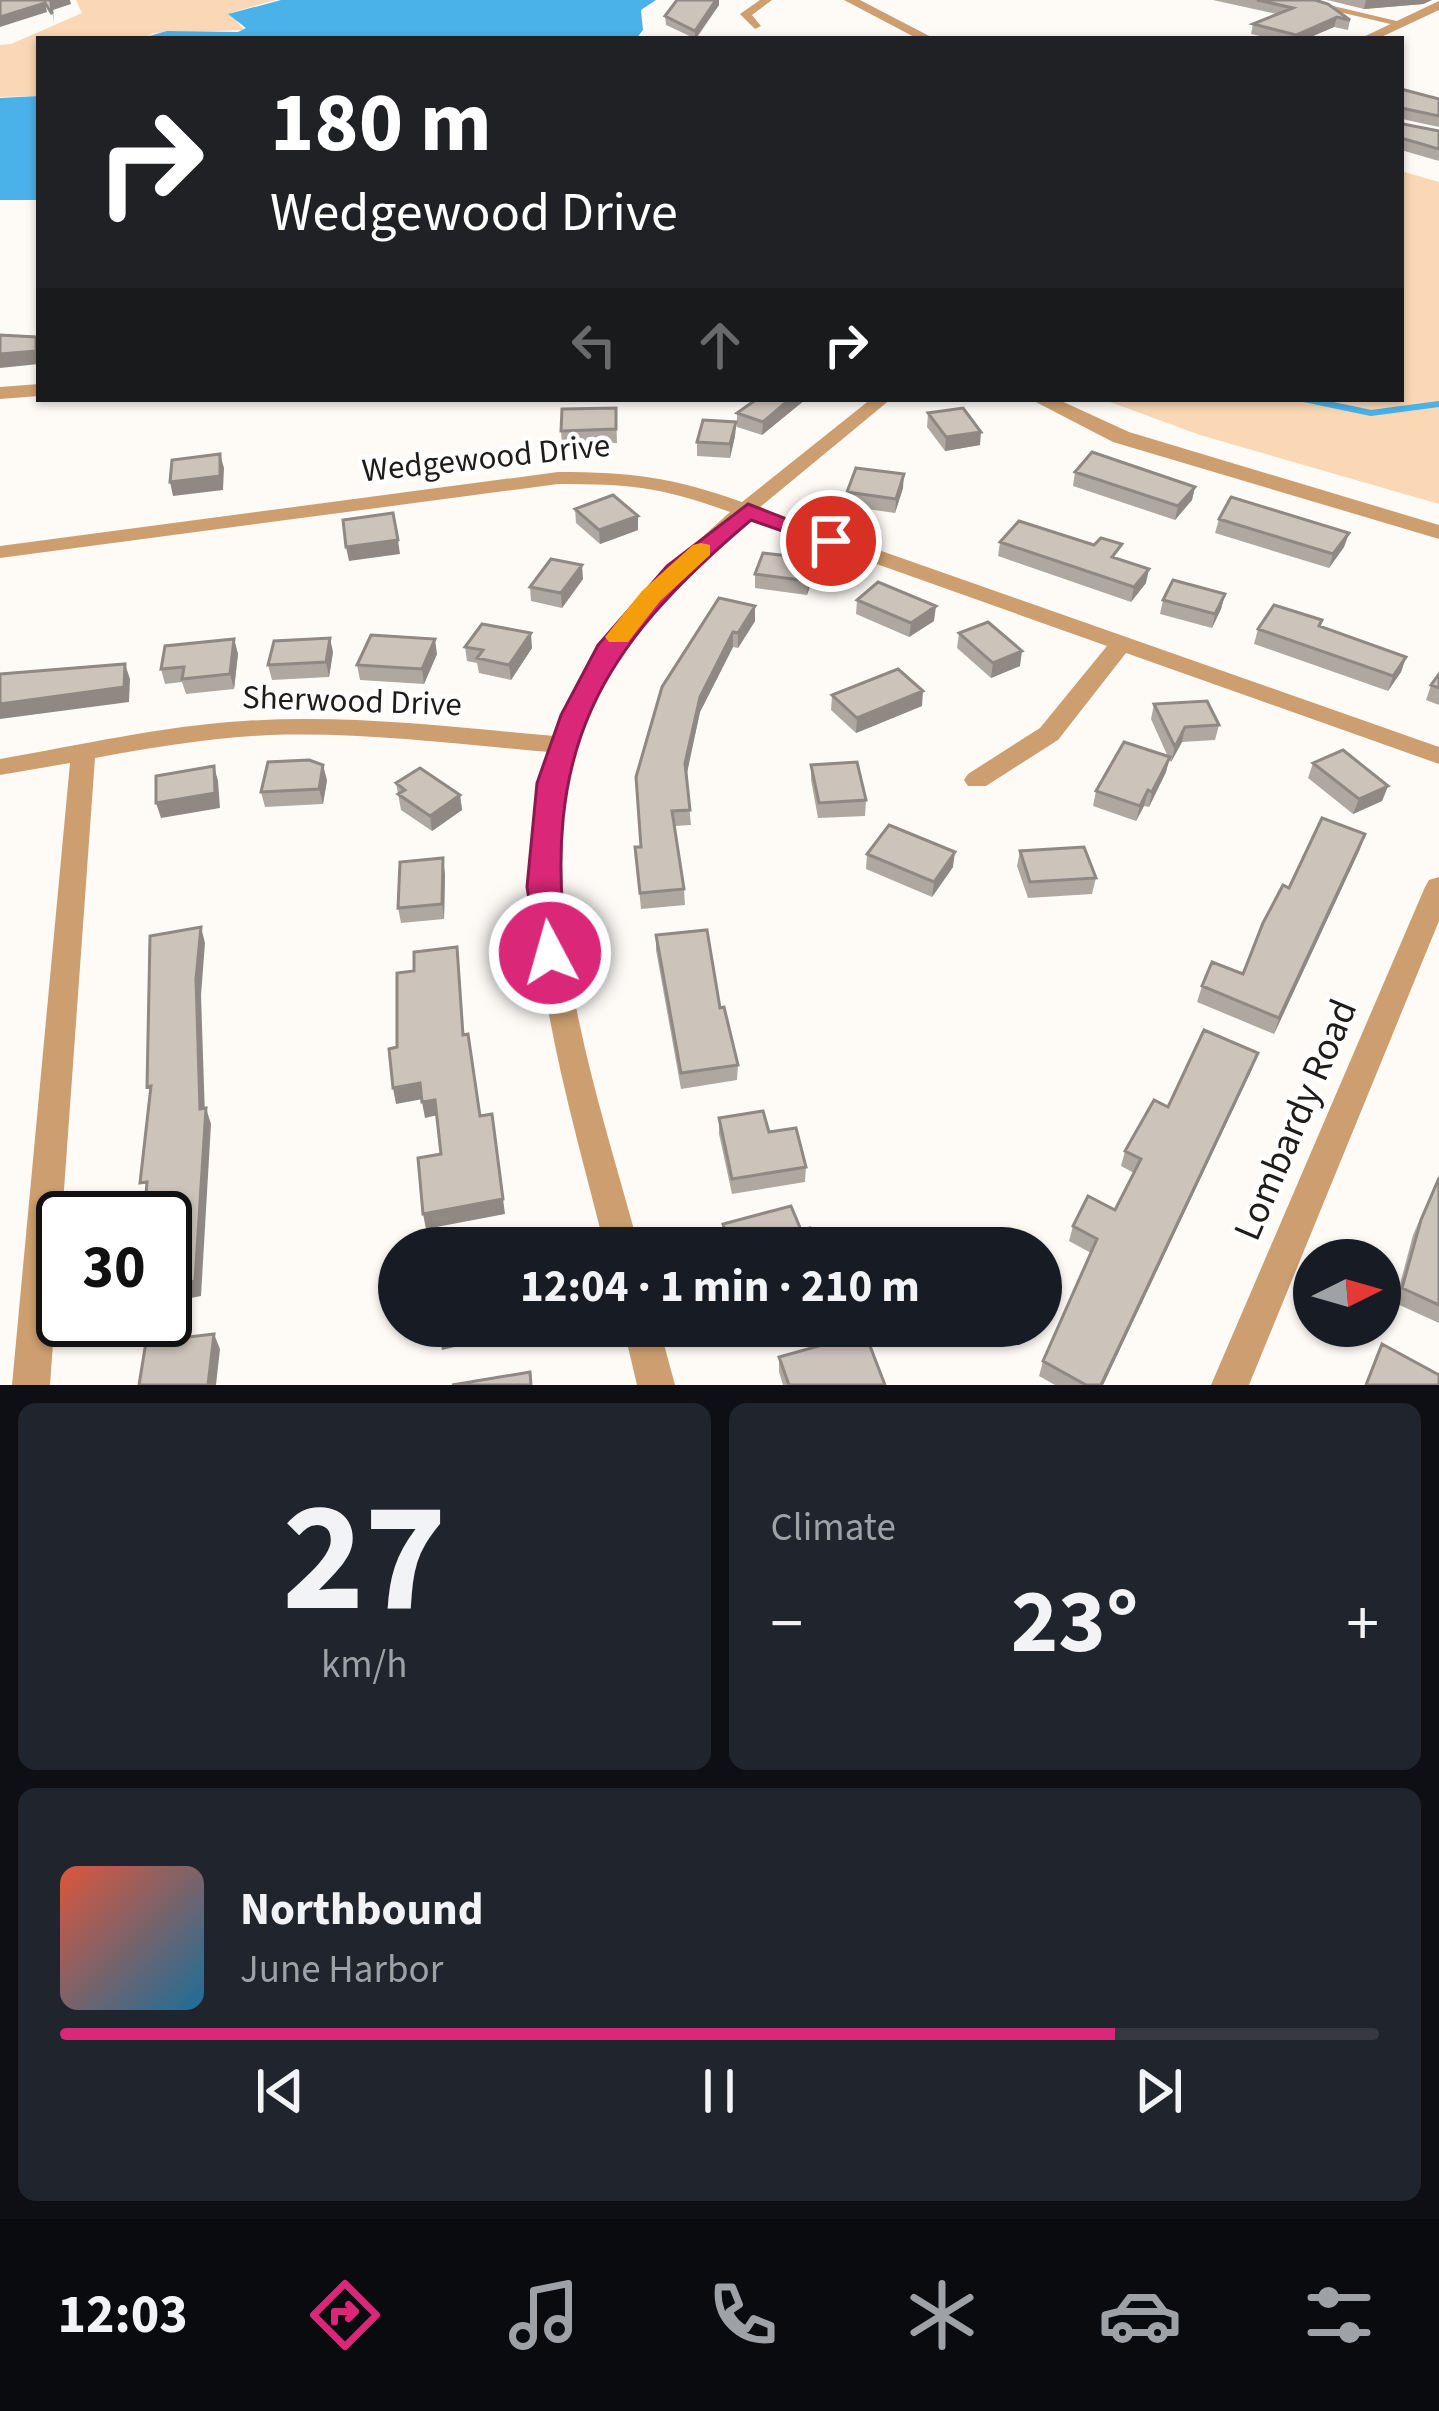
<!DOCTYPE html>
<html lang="en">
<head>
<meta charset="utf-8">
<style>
  body { margin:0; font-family:"Source Sans 3",sans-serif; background:#20242c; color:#f1f3f6; height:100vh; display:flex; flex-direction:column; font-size:45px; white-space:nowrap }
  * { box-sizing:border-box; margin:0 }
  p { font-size:39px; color:#9ea1a6 }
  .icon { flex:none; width:66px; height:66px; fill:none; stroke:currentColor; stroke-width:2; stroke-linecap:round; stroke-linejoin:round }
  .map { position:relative; height:1385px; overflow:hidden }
  .sheet { display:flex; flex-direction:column; gap:18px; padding:18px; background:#0d0f14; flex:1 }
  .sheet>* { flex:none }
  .top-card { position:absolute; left:36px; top:36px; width:1368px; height:366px; border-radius:0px; box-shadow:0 3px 9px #0004; background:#202124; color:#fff; overflow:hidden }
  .needle { width:78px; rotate:85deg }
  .controls { position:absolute; left:1293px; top:1239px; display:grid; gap:24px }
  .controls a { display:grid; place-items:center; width:108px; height:108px; border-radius:50%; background:#171b24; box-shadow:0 3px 9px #0004; font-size:60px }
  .speed { position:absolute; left:36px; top:1191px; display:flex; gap:24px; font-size:60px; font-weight:700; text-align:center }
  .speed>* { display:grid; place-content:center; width:156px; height:156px; border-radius:50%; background:#171b24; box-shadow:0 3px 9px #0004; line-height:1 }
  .speed .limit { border:6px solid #111; border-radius:18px; background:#fff; color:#111 }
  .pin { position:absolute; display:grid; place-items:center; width:102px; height:102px; color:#fff; margin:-51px; border:6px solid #fff; border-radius:50%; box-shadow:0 3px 12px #0007 }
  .me { position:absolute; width:132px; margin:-66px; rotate:354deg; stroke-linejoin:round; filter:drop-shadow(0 0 9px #0008) }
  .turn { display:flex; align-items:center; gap:42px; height:252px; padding:0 36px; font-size:54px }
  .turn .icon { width:156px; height:156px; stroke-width:2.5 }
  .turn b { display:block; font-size:84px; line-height:102px }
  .lanes { display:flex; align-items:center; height:114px; padding:0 36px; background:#0003; justify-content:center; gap:60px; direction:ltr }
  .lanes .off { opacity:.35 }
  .big { font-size:90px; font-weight:700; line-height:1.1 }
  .sheet .widget { flex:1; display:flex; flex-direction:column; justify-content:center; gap:18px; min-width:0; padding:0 42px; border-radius:18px; background:#20242c }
  .sheet .dial { align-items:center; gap:0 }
  .dial b { font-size:156px; line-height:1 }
  .song { display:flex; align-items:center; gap:36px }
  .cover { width:144px; height:144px; border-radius:18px; background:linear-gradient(135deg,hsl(10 70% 55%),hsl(200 70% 35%)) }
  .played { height:12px; border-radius:6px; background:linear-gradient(90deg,#db2777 80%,#363941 80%) }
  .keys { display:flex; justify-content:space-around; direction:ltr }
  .heat { display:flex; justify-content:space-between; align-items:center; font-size:66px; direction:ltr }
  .sheet .tiles { flex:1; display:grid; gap:18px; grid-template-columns:1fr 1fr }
  .widget:last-child { grid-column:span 2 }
  .trip { position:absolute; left:378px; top:1227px; width:684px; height:120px; border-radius:60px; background:#171b24; box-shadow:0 3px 9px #0004; font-weight:700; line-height:120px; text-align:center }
  .tab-bar { display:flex; height:192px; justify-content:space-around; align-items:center; background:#090b0e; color:#9ea1a6 }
  .tab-bar .icon { width:84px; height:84px }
  .tab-bar .current { color:#db2777 }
  .tab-bar b { font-size:54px; color:#f1f3f6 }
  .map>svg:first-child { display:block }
  .green { fill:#fad8b5 }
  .water { fill:#4ab2e9 }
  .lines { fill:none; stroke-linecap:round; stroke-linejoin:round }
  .stream { stroke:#4ab2e9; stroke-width:6 }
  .minor { fill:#cd9f70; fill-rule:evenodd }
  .tertiary { fill:#cd9f70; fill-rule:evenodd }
  .wall { fill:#afa8a1 }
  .shaded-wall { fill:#8f8883 }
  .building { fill:#ccc3bb; stroke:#8f8883; stroke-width:3 }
  .route { fill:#db2777; stroke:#8e194d; stroke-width:3 }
  .slow { fill:#f59e0b }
  .labels { text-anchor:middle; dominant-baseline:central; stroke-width:9; stroke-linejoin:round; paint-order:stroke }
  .street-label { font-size:33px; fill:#1e1b18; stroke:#fff }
  .near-street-label { font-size:39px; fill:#1e1b18; stroke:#fff }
</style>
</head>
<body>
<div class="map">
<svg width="1439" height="1385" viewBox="0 0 1439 1385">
  <rect width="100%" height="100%" fill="#fefbf7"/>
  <!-- green -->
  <path class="green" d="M76,0H275L230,13L244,30L153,33L144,39H39V96L0,97V45L11,44L82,13Z
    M1401,171L1439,182V504L1200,435L1102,399H1401Z"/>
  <!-- water -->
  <path class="water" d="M281,0H656L641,10L643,30L636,39H139L167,31L238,32L246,28L228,14Z
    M39,96V200H0V98Z"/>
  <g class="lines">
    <!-- stream -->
    <path class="stream" d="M1304,399L1371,413L1439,404"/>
    <!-- minor -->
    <path class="minor" d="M760,0H772L752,15L761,26L755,29L740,14Z
      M1288,0H1308L1405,23L1399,26Z
      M871,399H891L759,508L1439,747V764L1126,653L1058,740L986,786H968L964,780L968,774L1040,728L1107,646L747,518C696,562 640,612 607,672C509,853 590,1065 639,1248H605C571,1112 528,975 534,833C535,806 544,778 549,752C456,744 364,732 270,735C211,738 153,747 95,758L50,1385H12L70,763L0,775V759C81,745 162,726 244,721C348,714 452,727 555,736L585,669L645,589L730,512C662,487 629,484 558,484L0,558V546L558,472C633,472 671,477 742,502Z
      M1439,877V921L1249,1385H1211L1425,887L1429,880Z
      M623,1326H659L675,1385H637Z"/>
    <!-- tertiary -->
    <path class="tertiary" d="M844,0H860L935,39H918Z
      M1439,1V10L1377,39H1359Z
      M39,384V396L0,399V387Z
      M1030,399H1057L1129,432L1439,525V539L1113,442Z"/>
  </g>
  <!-- wall -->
  <path class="wall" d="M719,0V5L696,39L666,25L665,16Z
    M1213,0H1315L1350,20L1348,30L1334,27L1306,39H1273L1251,34L1253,24L1277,14Z
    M1327,0H1432L1423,4L1364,9Z
    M1401,89L1439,99V127L1402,119L1403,124L1439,131V161L1401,150Z
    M757,399H806L762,435L737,427V413Z
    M616,408L617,443L562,444L561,431Z
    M928,413L980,445L945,451L927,427Z
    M736,422L735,436L730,458L697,456V442Z
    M1075,472L1195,487L1192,500L1175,520L1073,486Z
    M903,488L895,513L846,506L847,492Z
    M575,509L638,516V530L600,544L576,523Z
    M1219,519L1349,533L1344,547L1329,568L1215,533Z
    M1000,542L1094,545L1119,559L1146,583L1131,602L998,556Z
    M815,559L814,574L807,595L755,588V574Z
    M583,579L562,608L531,601L530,587Z
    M1225,594L1221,609L1212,628L1160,614L1163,600Z
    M857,600L934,621L909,637L856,614Z
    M755,606V621L738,648L733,647L700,712L686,774L691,825L675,826L684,889L685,905L641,909L635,847H641L662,687Z
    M1320,626L1406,657L1401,672L1388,691L1254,644L1258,629Z
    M959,633L1020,666L991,678L957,648Z
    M234,639L238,654L234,689L186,694L182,682L165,684L161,669Z
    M465,647L532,648L511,680L479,673L477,663L467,661Z
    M333,652L329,677L272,680L268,665Z
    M437,654L424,684L360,680L357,665Z
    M1439,674V705L1426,700L1431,685Z
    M832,695L922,706L856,733L831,710Z
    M1154,704L1219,725L1215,740L1182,742L1171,762L1169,759L1166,772L1149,807L1144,806L1136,821L1093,806L1096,791L1168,757L1151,719Z
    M1313,763L1388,786L1382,801L1353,814L1308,778Z
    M811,765L866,800L865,816L818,818L811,780Z
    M327,780L323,804L265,807L261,792Z
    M396,783L460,795L462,810L432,831L401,810Z
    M1360,849L1274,1034L1197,1002L1202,986L1243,974L1289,888Z
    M1020,851L1096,878L1092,894L1028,898L1017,866Z
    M867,854L953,867L932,897L866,869Z
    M445,874L444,919L401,923L398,908Z
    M656,935L720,1008L738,1065L737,1080L681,1089L656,950Z
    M1252,1069L1103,1385H1055L1039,1376L1043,1361L1091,1253L1069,1241L1073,1226L1115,1210L1134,1173L1121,1166L1125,1151L1168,1107Z
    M719,1118L769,1132L806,1167L805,1182L732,1194L719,1134Z
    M1439,1175V1323L1395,1303L1413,1235Z
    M723,1224L801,1230L818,1248H726L723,1239Z
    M779,1357L885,1385H783L779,1372Z"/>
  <!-- shaded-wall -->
  <path class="shaded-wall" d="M54,0H70L71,4L53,10L54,24L51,1Z
    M716,0H719V5L695,39V31Z
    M1366,0H1432L1423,4L1364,9Z
    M45,3L47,12L0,27V17Z
    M1337,17L1334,27L1306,39H1295L1296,35Z
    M36,337L39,347V364L0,368V354Z
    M790,399H806L762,435L763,422Z
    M736,422L735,436L730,458V444Z
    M981,432L980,445L945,451L946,437Z
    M220,454L224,468L223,490L173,496L170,482Z
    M904,474L903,488L895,513L896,499Z
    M1195,487L1192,500L1175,520L1178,506Z
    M638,516V530L600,544L599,530Z
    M1349,533L1344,547L1329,568L1333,554Z
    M398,540L400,554L349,561L346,547Z
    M815,559L814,574L807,595L808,581Z
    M582,565L583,579L562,608L561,593Z
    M1149,569L1146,583L1131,602L1134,587Z
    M1225,594L1221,609L1212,628L1215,614Z
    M755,606V621L738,648V633Z
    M936,606L934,621L909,637L911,623Z
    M733,632V647L700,712L686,778L685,763L700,697Z
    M531,633L532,648L511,680L509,665Z
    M330,638L333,652L329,677L326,662Z
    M234,639L238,654L234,689L230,674Z
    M435,639L437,654L424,684L422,669Z
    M1022,651L1020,666L991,678L993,663Z
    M1406,657L1401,672L1388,691L1393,676Z
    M125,664L130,679L129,702L0,719V704Z
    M923,691L922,706L856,733L857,718Z
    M1185,727L1182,742L1171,762L1175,747Z
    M1170,757L1166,772L1149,807L1152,792Z
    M323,765L327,780L323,804L319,789Z
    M214,766L218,781L220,808L161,818L156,803Z
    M1388,786L1382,801L1353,814L1359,799Z
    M1148,790L1144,806L1136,821L1140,806Z
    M460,795L462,810L432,831L430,816Z
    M1365,834L1360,849L1274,1034L1279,1018Z
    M955,852L953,867L932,897L934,882Z
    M443,858L445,874L444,919L442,904Z
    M201,927L205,943L201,995L205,1116L206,1108L211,1124L201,1296L165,1303V1287L200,1109L196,979Z
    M1258,1053L1252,1069L1103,1385H1101Z
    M420,1083L423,1099L396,1104L393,1088Z
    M435,1100L438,1115L425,1118L422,1102Z
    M494,1130L505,1214L426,1229L423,1214Z
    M477,1326H517V1332L442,1350L439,1335Z
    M214,1334L220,1349L216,1385H208Z"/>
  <!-- building -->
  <path class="building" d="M0,0H54L51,1L52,14L45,3L0,17Z
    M677,0H716L695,31L665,16Z
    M1257,0H1315L1328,4L1350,20L1337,17L1296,35L1253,24L1293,8Z
    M1401,89L1439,99V116L1401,108L1403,124L1439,131V149L1401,138Z
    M0,335L36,337V351L0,354Z
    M757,399H790L763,422L737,413Z
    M616,408V429L561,431L562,409Z
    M963,408L981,432L946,437L928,413Z
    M703,420L736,422L730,444L697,442Z
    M1092,452L1195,487L1178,506L1075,472Z
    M220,454V476L170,482L172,460Z
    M856,468L904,474L896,499L847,492Z
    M613,495L638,516L599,530L575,509Z
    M1231,497L1349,533L1333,554L1219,519Z
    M393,513L398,540L346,547L343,520Z
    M1019,521L1094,545L1101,538L1122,544L1112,557L1149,569L1134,587L1000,542Z
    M763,553L815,559L808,581L755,574Z
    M551,559L582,565L561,593L530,587Z
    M1173,580L1225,594L1215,614L1163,600Z
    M878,582L936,606L911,623L857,600Z
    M719,598L755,606L738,633L733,632L700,697L685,763L690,810L672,811L684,889L640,893L635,847H641L636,777L662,687Z
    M1274,605L1322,620L1319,626L1406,657L1393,676L1258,629Z
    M988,622L1022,651L993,663L959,633Z
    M482,624L531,633L509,665L477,658L483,650L465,647Z
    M371,635L435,639L422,669L357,665Z
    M330,638L326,662L268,665L274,641Z
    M234,639L230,674L182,679L184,667L161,669L165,646Z
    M125,664L124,687L0,704V674Z
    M898,669L923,691L857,718L832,695Z
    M1439,674V688L1431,685Z
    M1207,701L1219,725L1185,727L1175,747L1154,704Z
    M1124,742L1170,757L1152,792L1148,790L1140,806L1096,791Z
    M1343,750L1388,786L1359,799L1313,763Z
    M309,760L323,765L319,789L261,792L268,762Z
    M857,762L866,800L819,803L811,765Z
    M214,766L215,793L156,803V776Z
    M420,768L460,795L430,816L398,794L405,790L396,783Z
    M1322,818L1365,834L1279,1018L1202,986L1212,962L1243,974L1263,923L1283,885L1289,888Z
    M889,825L955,852L934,882L867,854Z
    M1084,847L1096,878L1030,882L1020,851Z
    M443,858L442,904L398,908L400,862Z
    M201,927L196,979L200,1109L206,1108L195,1281L165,1287V1218H144L147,1182L140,1183L151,1086L147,1087L150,936Z
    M707,930L720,1008L724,1007L738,1065L681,1073L656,935Z
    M457,947L463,1035L468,1034L480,1116L492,1114L503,1199L423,1214L418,1158L441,1154L435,1100L422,1102L420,1083L393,1088L389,1049L397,1047V973L414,971V952Z
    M1204,1030L1258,1053L1101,1385H1086L1043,1361L1097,1239L1073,1226L1088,1196L1115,1210L1141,1159L1125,1151L1154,1100L1168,1107Z
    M763,1111L769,1132L796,1128L806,1167L732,1179L719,1118Z
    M1439,1178V1305L1402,1288L1421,1220Z
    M791,1206L801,1230L810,1228L818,1248H731L723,1224Z
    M502,1243L503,1248H482Z
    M438,1326H477L439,1335Z
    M865,1333L885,1385H789L779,1357Z
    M214,1334L208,1385H139L146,1342Z
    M1382,1344L1439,1375V1385H1366Z
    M530,1372L531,1385H452Z"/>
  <!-- route -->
  <path class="route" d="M748,504L843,541L831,548L751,520C598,649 541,749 567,953L562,962L550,966L539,962L527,887L537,783L561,715L598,645L667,566Z"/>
  <!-- slow -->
  <path class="slow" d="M701,543L710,545V555L660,601L628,642H609L605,637L642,591L693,545Z"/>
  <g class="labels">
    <!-- street labels -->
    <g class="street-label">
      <text transform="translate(486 458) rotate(-6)">Wedgewood Drive</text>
      <text transform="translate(352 701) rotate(2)">Sherwood Drive</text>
    </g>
    <!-- near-street labels -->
    <g class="near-street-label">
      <text transform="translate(1296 1120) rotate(-67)">Lombardy Road</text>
    </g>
  </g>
</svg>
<div class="controls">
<a><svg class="needle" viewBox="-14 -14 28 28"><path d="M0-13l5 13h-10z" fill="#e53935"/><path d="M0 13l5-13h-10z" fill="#9ea1a6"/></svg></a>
</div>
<div class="speed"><div class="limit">30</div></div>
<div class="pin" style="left:831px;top:541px;background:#d93025"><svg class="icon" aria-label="arrive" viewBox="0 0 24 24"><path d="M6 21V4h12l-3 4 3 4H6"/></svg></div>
<svg class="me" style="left:550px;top:953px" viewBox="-20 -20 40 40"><circle r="17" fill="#db2777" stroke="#fff" stroke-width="3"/><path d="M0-11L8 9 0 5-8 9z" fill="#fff"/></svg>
<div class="trip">12:04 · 1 min · 210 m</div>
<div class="top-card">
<div class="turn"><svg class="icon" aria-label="right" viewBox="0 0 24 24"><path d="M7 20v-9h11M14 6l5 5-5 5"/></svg><div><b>180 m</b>Wedgewood Drive</div></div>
<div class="lanes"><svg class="icon off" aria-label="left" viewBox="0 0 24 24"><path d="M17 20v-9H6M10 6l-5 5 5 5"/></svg><svg class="icon off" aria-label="ahead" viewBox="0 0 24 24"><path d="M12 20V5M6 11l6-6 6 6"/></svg><svg class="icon" aria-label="right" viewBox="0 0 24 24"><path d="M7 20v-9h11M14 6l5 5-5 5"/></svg></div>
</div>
</div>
<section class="sheet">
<div class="tiles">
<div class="widget dial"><b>27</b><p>km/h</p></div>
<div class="widget"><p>Climate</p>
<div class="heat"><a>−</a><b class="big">23°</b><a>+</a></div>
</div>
<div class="widget">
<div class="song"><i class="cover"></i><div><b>Northbound</b><p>June Harbor</p></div></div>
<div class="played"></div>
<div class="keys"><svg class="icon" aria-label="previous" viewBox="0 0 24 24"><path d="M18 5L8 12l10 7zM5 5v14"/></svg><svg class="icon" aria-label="pause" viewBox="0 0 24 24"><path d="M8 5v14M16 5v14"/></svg><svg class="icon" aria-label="next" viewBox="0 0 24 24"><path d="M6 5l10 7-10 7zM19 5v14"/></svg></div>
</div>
</div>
</section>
<nav class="tab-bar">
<b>12:03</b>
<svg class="icon current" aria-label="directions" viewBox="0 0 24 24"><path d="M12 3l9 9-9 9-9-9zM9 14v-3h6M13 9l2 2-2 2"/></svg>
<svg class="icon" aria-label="music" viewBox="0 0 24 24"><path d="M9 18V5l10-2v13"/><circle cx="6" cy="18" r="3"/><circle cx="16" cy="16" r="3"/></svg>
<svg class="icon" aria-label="phone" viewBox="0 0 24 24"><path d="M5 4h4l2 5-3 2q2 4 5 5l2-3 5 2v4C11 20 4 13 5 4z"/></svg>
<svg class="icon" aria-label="climate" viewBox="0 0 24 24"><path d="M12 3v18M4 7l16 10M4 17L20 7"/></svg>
<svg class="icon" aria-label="car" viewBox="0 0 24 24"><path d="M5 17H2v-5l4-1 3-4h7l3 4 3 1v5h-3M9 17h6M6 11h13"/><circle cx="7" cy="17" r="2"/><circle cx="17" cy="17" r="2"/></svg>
<svg class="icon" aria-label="filters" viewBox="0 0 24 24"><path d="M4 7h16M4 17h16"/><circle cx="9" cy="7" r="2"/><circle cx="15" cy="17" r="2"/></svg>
</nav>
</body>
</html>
